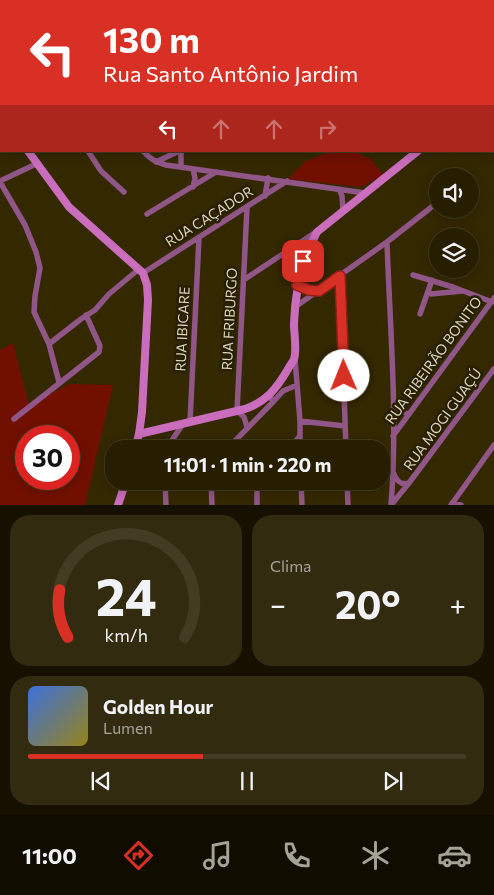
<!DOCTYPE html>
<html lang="pt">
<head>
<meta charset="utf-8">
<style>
  body { margin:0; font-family:Commissioner,sans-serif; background:#332b0f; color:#f1f3f6; height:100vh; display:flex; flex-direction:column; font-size:19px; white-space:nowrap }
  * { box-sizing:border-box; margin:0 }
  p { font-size:16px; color:#a4a299 }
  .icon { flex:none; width:28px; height:28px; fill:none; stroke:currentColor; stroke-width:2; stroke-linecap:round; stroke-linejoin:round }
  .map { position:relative; height:505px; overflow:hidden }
  .panel { display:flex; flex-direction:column; gap:10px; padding:10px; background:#151000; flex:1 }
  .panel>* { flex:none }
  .hud { position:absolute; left:0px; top:0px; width:495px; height:152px; box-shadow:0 2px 12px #0003,0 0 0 1px #433c22; background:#d93025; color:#fff; overflow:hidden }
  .buttons { position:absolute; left:429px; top:168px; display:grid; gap:10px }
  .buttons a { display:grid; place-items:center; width:50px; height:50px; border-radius:50%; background:#271e00; box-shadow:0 2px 12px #0003,0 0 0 1px #433c22; font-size:25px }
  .speed { position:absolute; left:15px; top:425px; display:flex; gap:10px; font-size:25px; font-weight:700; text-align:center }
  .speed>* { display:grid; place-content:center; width:65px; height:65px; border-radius:50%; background:#271e00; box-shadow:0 2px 12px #0003,0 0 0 1px #433c22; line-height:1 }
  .speed .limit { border:8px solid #d22; background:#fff; color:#111 }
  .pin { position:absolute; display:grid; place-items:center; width:42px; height:42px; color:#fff; margin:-21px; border-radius:10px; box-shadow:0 2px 8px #0006 }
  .me { position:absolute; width:55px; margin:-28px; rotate:359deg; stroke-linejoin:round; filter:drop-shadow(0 0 4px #0008) }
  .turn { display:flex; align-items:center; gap:18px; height:105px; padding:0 20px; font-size:22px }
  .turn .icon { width:65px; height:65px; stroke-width:2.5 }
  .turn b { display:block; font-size:35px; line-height:42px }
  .lanes { display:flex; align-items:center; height:48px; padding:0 20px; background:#0003; justify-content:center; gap:25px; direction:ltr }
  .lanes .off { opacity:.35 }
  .big { font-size:38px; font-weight:700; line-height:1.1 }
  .panel .tile { flex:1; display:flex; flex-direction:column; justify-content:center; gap:8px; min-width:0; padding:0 18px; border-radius:20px; background:#332b0f }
  .panel .dial { align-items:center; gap:0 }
  .dial svg { height:130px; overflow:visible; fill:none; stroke:#433c22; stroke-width:7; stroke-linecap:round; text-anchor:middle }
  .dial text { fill:#f1f3f6; stroke:none }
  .song { display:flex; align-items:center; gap:15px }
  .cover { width:60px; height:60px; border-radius:8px; background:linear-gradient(135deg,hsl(220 70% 55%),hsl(50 70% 35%)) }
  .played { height:5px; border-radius:2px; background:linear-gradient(90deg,#d93025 40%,#433c22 40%) }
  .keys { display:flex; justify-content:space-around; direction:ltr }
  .heat { display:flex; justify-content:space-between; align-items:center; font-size:28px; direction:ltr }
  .panel .tiles { flex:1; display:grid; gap:10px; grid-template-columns:1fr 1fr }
  .tile:last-child { grid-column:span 2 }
  .trip { position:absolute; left:105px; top:440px; width:285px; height:50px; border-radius:20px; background:#271e00; box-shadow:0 2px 12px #0003,0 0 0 1px #433c22; font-weight:700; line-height:50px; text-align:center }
  .tabs { display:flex; height:80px; justify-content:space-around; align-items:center; background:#100c00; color:#a4a299 }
  .tabs .icon { width:35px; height:35px }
  .tabs .current { color:#d93025 }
  .tabs b { font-size:22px; color:#f1f3f6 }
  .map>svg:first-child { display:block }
  .green { fill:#711000; fill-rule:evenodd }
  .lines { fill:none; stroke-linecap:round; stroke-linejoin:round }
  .street { stroke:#905687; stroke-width:5.5 }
  .secondary { stroke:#ca6dbc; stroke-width:8 }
  .route-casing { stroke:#8d1f18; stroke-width:12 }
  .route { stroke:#d93025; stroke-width:9 }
  .labels { text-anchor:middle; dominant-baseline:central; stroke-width:5; stroke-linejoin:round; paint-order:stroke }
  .street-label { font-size:14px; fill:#ddd7c2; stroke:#281f02 }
</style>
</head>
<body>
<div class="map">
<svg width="494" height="505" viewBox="0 0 494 505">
  <rect width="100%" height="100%" fill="#342800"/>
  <!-- green -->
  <path class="green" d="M332,151H357L364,157H369L383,175L361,187L288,179L306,161Z
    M13,343L29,405L69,384L113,385L85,505H0V350ZM26,436H69V479H26Z"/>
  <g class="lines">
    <!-- street -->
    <path class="street" d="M212,0L213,1
      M322,0L324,1
      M383,0L384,1
      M241,1L244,0
      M0,43H1
      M88,151L101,171L124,192
      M143,151C150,159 156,162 166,165L365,193
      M181,151V167
      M156,162L179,151
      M0,181L36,164
      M0,182L25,225L36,252L40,268L35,296L34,312L49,344L59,382
      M193,187L195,178L193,169
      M339,189L342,196L343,210
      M265,196L268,178
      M247,208L237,411L244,417L247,427
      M147,214L216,172
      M387,242C390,329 398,418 391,505
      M290,249L299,255L303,261
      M143,273L287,181
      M413,275L453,287L492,302
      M340,276L346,449
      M245,279L316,232
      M297,285L309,290L319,291
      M428,291L431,294L462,291
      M295,307L387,242L438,202
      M420,314L432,280
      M49,344L81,319L95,310L109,294L139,269
      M295,359L300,421V449
      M273,402L283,391L297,385
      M393,408L408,414
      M14,419L99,352L100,346L86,315
      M300,421L345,426
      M190,422L199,238
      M393,436L494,298
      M166,449L183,424
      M227,449L273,402L270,396
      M289,449L299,437
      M394,474C397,482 401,485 409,483
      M165,481L166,505
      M211,481L212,505
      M301,481L302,505
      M347,481L348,505
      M452,503L461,505
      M257,505V485L259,481
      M391,505L409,483L494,369
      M451,505L494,445"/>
    <!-- secondary -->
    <path class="secondary" d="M0,55L1,59
      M28,151L69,207L143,273L147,285L148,300L142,412L139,434L135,449
      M139,434L245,409C266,402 277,388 288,369C290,365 293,362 294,359C297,351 294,333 294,324C295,290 301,261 317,232L418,151
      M118,505L126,481"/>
  </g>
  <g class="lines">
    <!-- route casing -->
    <g class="route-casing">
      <path id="route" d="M303,261L297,285L309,290L319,291L340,276L344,376"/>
    </g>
    <!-- route -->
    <use href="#route" class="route"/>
  </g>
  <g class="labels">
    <!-- street labels -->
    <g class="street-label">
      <text transform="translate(209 216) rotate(-32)">RUA CAÇADOR</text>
      <text transform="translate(229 319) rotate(-87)">RUA FRIBURGO</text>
      <text transform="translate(182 329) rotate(-87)">RUA IBICARE</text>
      <text transform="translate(433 360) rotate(-54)">RUA RIBEIRÃO BONITO</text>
      <text transform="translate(442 419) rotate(-54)">RUA MOGI GUAÇÚ</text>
    </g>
  </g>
</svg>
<div class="buttons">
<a><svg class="icon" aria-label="sound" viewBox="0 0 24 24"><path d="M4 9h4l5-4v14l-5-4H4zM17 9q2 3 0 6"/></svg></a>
<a><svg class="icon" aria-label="layers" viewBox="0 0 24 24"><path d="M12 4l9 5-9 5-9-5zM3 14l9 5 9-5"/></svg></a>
</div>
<div class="speed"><div class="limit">30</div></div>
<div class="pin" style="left:303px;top:261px;background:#d93025"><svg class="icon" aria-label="arrive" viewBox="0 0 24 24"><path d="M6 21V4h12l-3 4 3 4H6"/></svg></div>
<svg class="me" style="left:344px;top:376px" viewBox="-20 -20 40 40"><circle r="19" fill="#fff"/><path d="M0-13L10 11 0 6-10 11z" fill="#d93025"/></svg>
<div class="trip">11:01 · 1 min · 220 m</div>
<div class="hud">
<div class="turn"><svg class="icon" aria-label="left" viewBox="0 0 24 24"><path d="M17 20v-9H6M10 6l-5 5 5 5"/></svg><div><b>130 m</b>Rua Santo Antônio Jardim</div></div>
<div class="lanes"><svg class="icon" aria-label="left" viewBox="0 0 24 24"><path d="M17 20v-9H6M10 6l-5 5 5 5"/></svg><svg class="icon off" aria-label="ahead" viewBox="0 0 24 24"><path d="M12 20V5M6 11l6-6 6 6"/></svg><svg class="icon off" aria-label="ahead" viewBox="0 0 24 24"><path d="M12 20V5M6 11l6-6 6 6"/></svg><svg class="icon off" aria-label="right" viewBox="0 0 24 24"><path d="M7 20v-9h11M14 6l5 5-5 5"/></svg></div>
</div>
</div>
<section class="panel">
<div class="tiles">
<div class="tile dial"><svg viewBox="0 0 100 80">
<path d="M14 69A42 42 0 1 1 86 69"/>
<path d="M14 69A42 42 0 0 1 9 40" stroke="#d93025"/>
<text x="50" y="56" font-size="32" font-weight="700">24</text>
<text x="50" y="72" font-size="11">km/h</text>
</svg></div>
<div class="tile"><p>Clima</p>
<div class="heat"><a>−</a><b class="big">20°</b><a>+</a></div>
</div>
<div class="tile">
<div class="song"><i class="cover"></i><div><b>Golden Hour</b><p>Lumen</p></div></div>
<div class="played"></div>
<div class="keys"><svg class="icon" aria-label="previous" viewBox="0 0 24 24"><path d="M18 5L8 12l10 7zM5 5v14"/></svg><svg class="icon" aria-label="pause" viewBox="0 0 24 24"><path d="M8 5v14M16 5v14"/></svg><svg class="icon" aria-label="next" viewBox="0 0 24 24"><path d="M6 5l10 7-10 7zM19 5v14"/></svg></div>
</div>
</div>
</section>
<nav class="tabs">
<b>11:00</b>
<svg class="icon current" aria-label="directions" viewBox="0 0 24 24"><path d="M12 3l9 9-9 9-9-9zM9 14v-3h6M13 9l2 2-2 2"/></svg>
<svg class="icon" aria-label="music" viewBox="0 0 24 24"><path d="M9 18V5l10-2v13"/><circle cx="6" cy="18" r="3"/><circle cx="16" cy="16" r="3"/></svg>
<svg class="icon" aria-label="phone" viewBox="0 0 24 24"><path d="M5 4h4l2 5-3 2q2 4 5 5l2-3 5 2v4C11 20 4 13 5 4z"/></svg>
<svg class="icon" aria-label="climate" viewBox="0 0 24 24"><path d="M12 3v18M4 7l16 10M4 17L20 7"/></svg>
<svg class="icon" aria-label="car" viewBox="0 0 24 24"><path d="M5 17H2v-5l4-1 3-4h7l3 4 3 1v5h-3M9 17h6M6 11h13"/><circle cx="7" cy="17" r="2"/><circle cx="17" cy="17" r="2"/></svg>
</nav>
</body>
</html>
